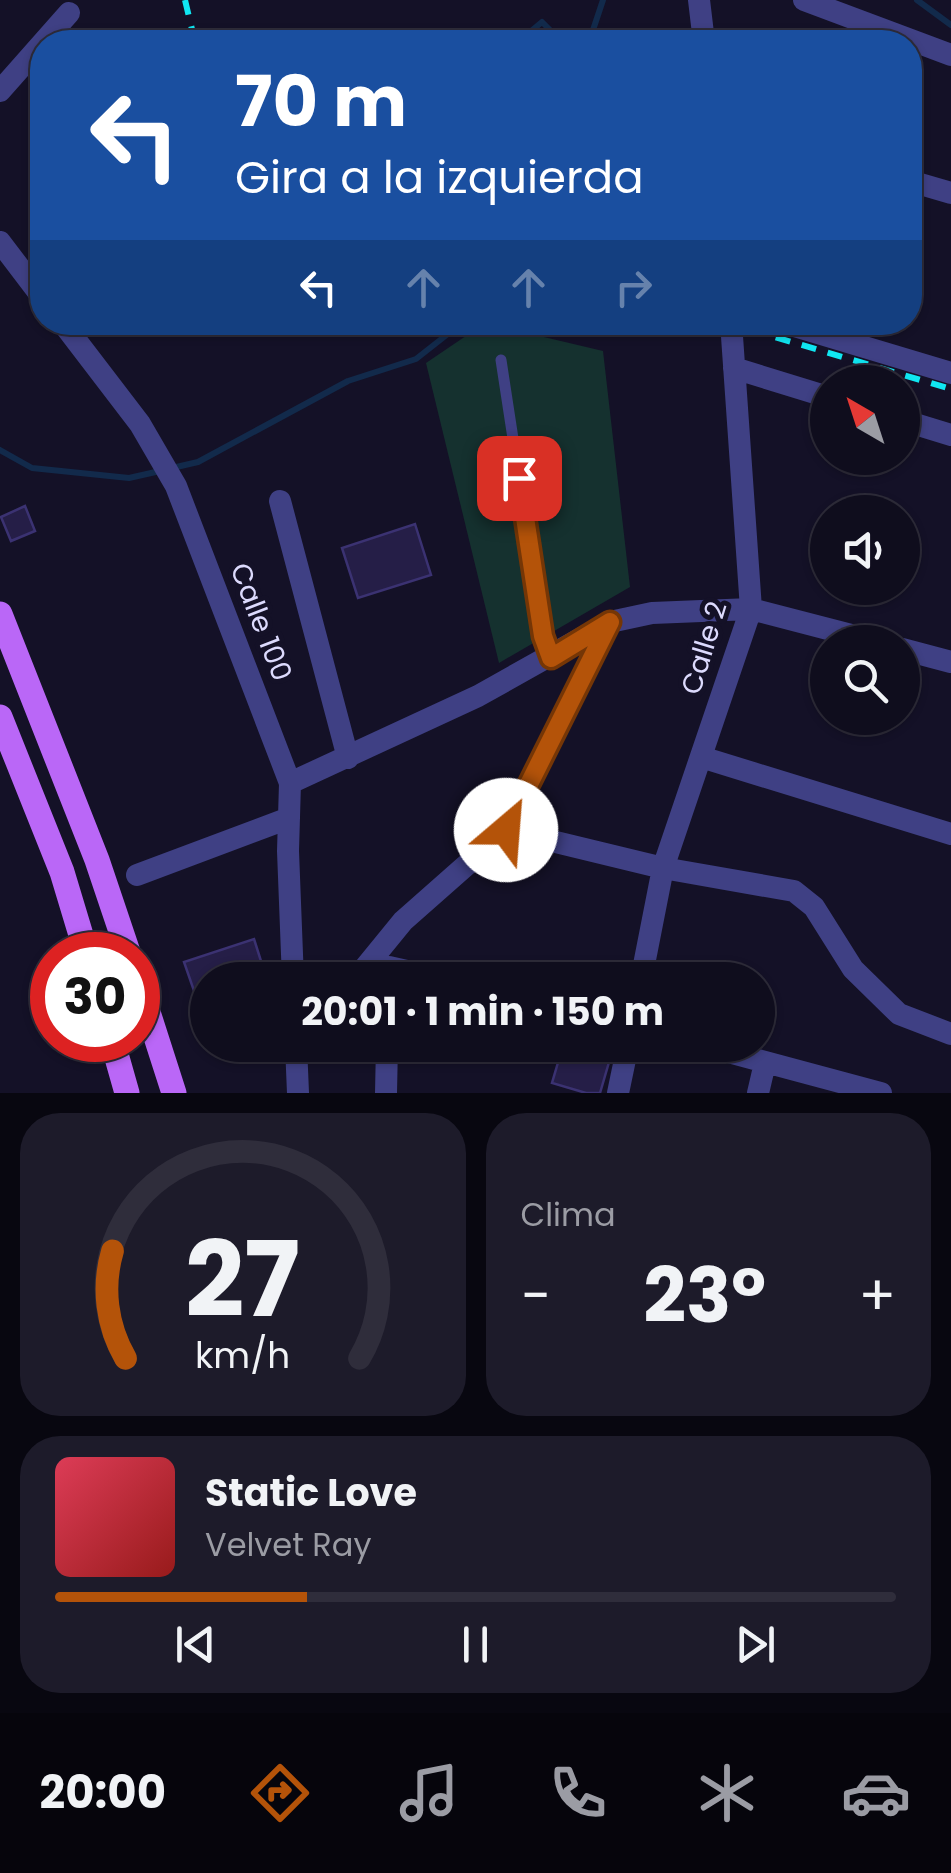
<!DOCTYPE html>
<html lang="es">
<head>
<meta charset="utf-8">
<style>
  body { margin:0; font-family:Poppins,sans-serif; background:#1d1b2a; color:#f1f3f6; height:100vh; display:flex; flex-direction:column; font-size:38px; white-space:nowrap }
  * { box-sizing:border-box; margin:0 }
  p { font-size:32px; color:#9b9ca4 }
  .icon { flex:none; width:55px; height:55px; fill:none; stroke:currentColor; stroke-width:2; stroke-linecap:round; stroke-linejoin:round }
  .map { position:relative; height:1093px; overflow:hidden }
  .sheet { display:flex; flex-direction:column; gap:20px; padding:20px; background:#080710; flex:1 }
  .sheet>* { flex:none }
  .banner { position:absolute; left:30px; top:30px; width:892px; height:305px; border-radius:40px; box-shadow:0 2px 8px #0004,0 0 0 2px #2f2d3b; background:#1a4fa0; color:#fff; overflow:hidden }
  .needle { width:65px; rotate:321deg }
  .fabs { position:absolute; left:810px; top:365px; display:grid; gap:20px }
  .fabs a { display:grid; place-items:center; width:110px; height:110px; border-radius:50%; background:#0f0d1d; box-shadow:0 2px 8px #0004,0 0 0 2px #2f2d3b; font-size:50px }
  .speed { position:absolute; left:30px; top:932px; display:flex; gap:20px; font-size:50px; font-weight:700; text-align:center }
  .speed>* { display:grid; place-content:center; width:130px; height:130px; border-radius:50%; background:#0f0d1d; box-shadow:0 2px 8px #0004,0 0 0 2px #2f2d3b; line-height:1 }
  .speed .limit { border:15px solid #d22; background:#fff; color:#111 }
  .pin { position:absolute; display:grid; place-items:center; width:85px; height:85px; color:#fff; margin:-42px; border-radius:20px; box-shadow:0 5px 15px #0006 }
  .me { position:absolute; width:110px; margin:-55px; rotate:27deg; stroke-linejoin:round; filter:drop-shadow(0 0 8px #0008) }
  .turn { display:flex; align-items:center; gap:35px; height:210px; padding:0 40px; font-size:45px }
  .turn .icon { width:130px; height:130px; stroke-width:2.5 }
  .turn b { display:block; font-size:70px; line-height:85px }
  .lanes { display:flex; align-items:center; height:95px; padding:0 40px; background:#0003; justify-content:center; gap:50px; direction:ltr }
  .lanes .off { opacity:.35 }
  .big { font-size:75px; font-weight:700; line-height:1.1 }
  .sheet .card { flex:1; display:flex; flex-direction:column; justify-content:center; gap:15px; min-width:0; padding:0 35px; border-radius:40px; background:#1d1b2a }
  .sheet .dial { align-items:center; gap:0 }
  .dial svg { height:260px; overflow:visible; fill:none; stroke:#2f2d3b; stroke-width:7; stroke-linecap:round; text-anchor:middle }
  .dial text { fill:#f1f3f6; stroke:none }
  .song { display:flex; align-items:center; gap:30px }
  .cover { width:120px; height:120px; border-radius:15px; background:linear-gradient(135deg,hsl(350 70% 55%),hsl(0 70% 35%)) }
  .played { height:10px; border-radius:5px; background:linear-gradient(90deg,#b45309 30%,#2f2d3b 30%) }
  .keys { display:flex; justify-content:space-around; direction:ltr }
  .heat { display:flex; justify-content:space-between; align-items:center; font-size:55px; direction:ltr }
  .sheet .tiles { flex:1; display:grid; gap:20px; grid-template-columns:1fr 1fr }
  .card:last-child { grid-column:span 2 }
  .trip { position:absolute; left:190px; top:962px; width:585px; height:100px; border-radius:50px; background:#0f0d1d; box-shadow:0 2px 8px #0004,0 0 0 2px #2f2d3b; font-weight:700; line-height:100px; text-align:center }
  .menu { display:flex; height:160px; justify-content:space-around; align-items:center; background:#06050c; color:#9b9ca4 }
  .menu .icon { width:70px; height:70px }
  .menu .on { color:#b45309 }
  .menu b { font-size:45px; color:#f1f3f6 }
  .map>svg:first-child { display:block }
  .green { fill:#15312f }
  .lines { fill:none; stroke-linecap:round; stroke-linejoin:round }
  .stream { stroke:#122a4b; stroke-width:6 }
  .building { fill:#251e47; stroke:#3b3272; stroke-width:2.5 }
  .lane { stroke:#3f4084; stroke-width:11 }
  .street { stroke:#3f4084; stroke-width:22 }
  .primary { stroke:#ba67f7; stroke-width:25 }
  .rail { stroke:#10e7f2; stroke-width:6; stroke-dasharray:15 12; stroke-linecap:butt }
  .route-casing { stroke:#753606; stroke-width:25 }
  .route { stroke:#b45309; stroke-width:18 }
  .labels { text-anchor:middle; dominant-baseline:central; stroke-width:10; stroke-linejoin:round; paint-order:stroke }
  .street-label { font-size:28px; fill:#dcdafd; stroke:#141127 }
</style>
</head>
<body>
<div class="map">
<svg width="951" height="1093" viewBox="0 0 951 1093">
  <rect width="100%" height="100%" fill="#141127"/>
  <!-- green -->
  <path class="green" d="M485,323L603,351L630,587L499,663L426,363Z"/>
  <g class="lines">
    <!-- stream -->
    <path class="stream" d="M917,0L951,25
      M518,42L542,22L562,42
      M562,42L592,33L603,0
      M0,450L32,468L129,478L160,471
      M172,468L198,462L348,381L416,359L463,322"/>
  </g>
  <!-- building -->
  <path class="building" d="M25,506L35,531L11,541L1,517Z
    M415,524L431,575L358,598L342,548Z
    M254,939L267,980H208V1009L201,1011L184,962Z
    M592,1045H614L600,1093H586L552,1083L562,1049L589,1057Z"/>
  <g class="lines">
    <!-- lane -->
    <path class="lane" d="M501,360L543,635L551,658"/>
    <!-- street -->
    <path class="street" d="M699,0L704,42
      M804,0L951,55
      M0,91L69,13
      M910,181L951,193
      M0,242L42,297
      M62,322L140,424L176,486L290,783L288,851L293,980
      M781,322L951,373
      M734,368L828,397
      M902,420L951,435
      M280,501L348,758
      M902,649L951,662
      M701,757L951,834
      M290,783L478,696L610,622L652,613L751,609L878,642
      M506,830L663,868L794,891L814,907L853,969L899,1014L951,1034
      M137,875L289,818
      M363,970L389,967L447,980
      M347,980L363,970L403,921L506,830L609,623
      M641,980L663,868L751,609L731,322
      M296,1045L298,1093
      M702,1045L881,1093
      M386,1093L387,1045
      M618,1093L628,1045
      M758,1093L765,1063"/>
    <!-- primary -->
    <path class="primary" d="M0,614L97,860L129,955
      M0,717L62,872L87,955
      M138,981L174,1093
      M112,1040L127,1093"/>
    <!-- rail -->
    <path class="rail" d="M185,0L195,42
      M724,322L951,389"/>
  </g>
  <g class="lines">
    <!-- route casing -->
    <g class="route-casing">
      <path id="route" d="M506,830L610,622L551,658L543,636L519,478"/>
    </g>
    <!-- route -->
    <use href="#route" class="route"/>
  </g>
  <g class="labels">
    <!-- street labels -->
    <g class="street-label">
      <text transform="translate(261 622) rotate(69)">Calle 100</text>
      <text transform="translate(704 648) rotate(-73)">Calle 2</text>
    </g>
  </g>
</svg>
<div class="fabs">
<a><svg class="needle" viewBox="-14 -14 28 28"><path d="M0-13l5 13h-10z" fill="#e53935"/><path d="M0 13l5-13h-10z" fill="#9b9ca4"/></svg></a>
<a><svg class="icon" aria-label="sound" viewBox="0 0 24 24"><path d="M4 9h4l5-4v14l-5-4H4zM17 9q2 3 0 6"/></svg></a>
<a><svg class="icon" aria-label="search" viewBox="0 0 24 24"><circle cx="10" cy="10" r="6"/><path d="M15 15l6 6"/></svg></a>
</div>
<div class="speed"><div class="limit">30</div></div>
<div class="pin" style="left:519px;top:478px;background:#d93025"><svg class="icon" aria-label="arrive" viewBox="0 0 24 24"><path d="M6 21V4h12l-3 4 3 4H6"/></svg></div>
<svg class="me" style="left:506px;top:830px" viewBox="-20 -20 40 40"><circle r="19" fill="#fff"/><path d="M0-13L10 11 0 6-10 11z" fill="#b45309"/></svg>
<div class="trip">20:01 · 1 min · 150 m</div>
<div class="banner">
<div class="turn"><svg class="icon" aria-label="left" viewBox="0 0 24 24"><path d="M17 20v-9H6M10 6l-5 5 5 5"/></svg><div><b>70 m</b>Gira a la izquierda</div></div>
<div class="lanes"><svg class="icon" aria-label="left" viewBox="0 0 24 24"><path d="M17 20v-9H6M10 6l-5 5 5 5"/></svg><svg class="icon off" aria-label="ahead" viewBox="0 0 24 24"><path d="M12 20V5M6 11l6-6 6 6"/></svg><svg class="icon off" aria-label="ahead" viewBox="0 0 24 24"><path d="M12 20V5M6 11l6-6 6 6"/></svg><svg class="icon off" aria-label="right" viewBox="0 0 24 24"><path d="M7 20v-9h11M14 6l5 5-5 5"/></svg></div>
</div>
</div>
<section class="sheet">
<div class="tiles">
<div class="card dial"><svg viewBox="0 0 100 80">
<path d="M14 69A42 42 0 1 1 86 69"/>
<path d="M14 69A42 42 0 0 1 10 36" stroke="#b45309"/>
<text x="50" y="56" font-size="32" font-weight="700">27</text>
<text x="50" y="72" font-size="11">km/h</text>
</svg></div>
<div class="card"><p>Clima</p>
<div class="heat"><a>−</a><b class="big">23°</b><a>+</a></div>
</div>
<div class="card">
<div class="song"><i class="cover"></i><div><b>Static Love</b><p>Velvet Ray</p></div></div>
<div class="played"></div>
<div class="keys"><svg class="icon" aria-label="previous" viewBox="0 0 24 24"><path d="M18 5L8 12l10 7zM5 5v14"/></svg><svg class="icon" aria-label="pause" viewBox="0 0 24 24"><path d="M8 5v14M16 5v14"/></svg><svg class="icon" aria-label="next" viewBox="0 0 24 24"><path d="M6 5l10 7-10 7zM19 5v14"/></svg></div>
</div>
</div>
</section>
<nav class="menu">
<b>20:00</b>
<svg class="icon on" aria-label="directions" viewBox="0 0 24 24"><path d="M12 3l9 9-9 9-9-9zM9 14v-3h6M13 9l2 2-2 2"/></svg>
<svg class="icon" aria-label="music" viewBox="0 0 24 24"><path d="M9 18V5l10-2v13"/><circle cx="6" cy="18" r="3"/><circle cx="16" cy="16" r="3"/></svg>
<svg class="icon" aria-label="phone" viewBox="0 0 24 24"><path d="M5 4h4l2 5-3 2q2 4 5 5l2-3 5 2v4C11 20 4 13 5 4z"/></svg>
<svg class="icon" aria-label="climate" viewBox="0 0 24 24"><path d="M12 3v18M4 7l16 10M4 17L20 7"/></svg>
<svg class="icon" aria-label="car" viewBox="0 0 24 24"><path d="M5 17H2v-5l4-1 3-4h7l3 4 3 1v5h-3M9 17h6M6 11h13"/><circle cx="7" cy="17" r="2"/><circle cx="17" cy="17" r="2"/></svg>
</nav>
</body>
</html>
